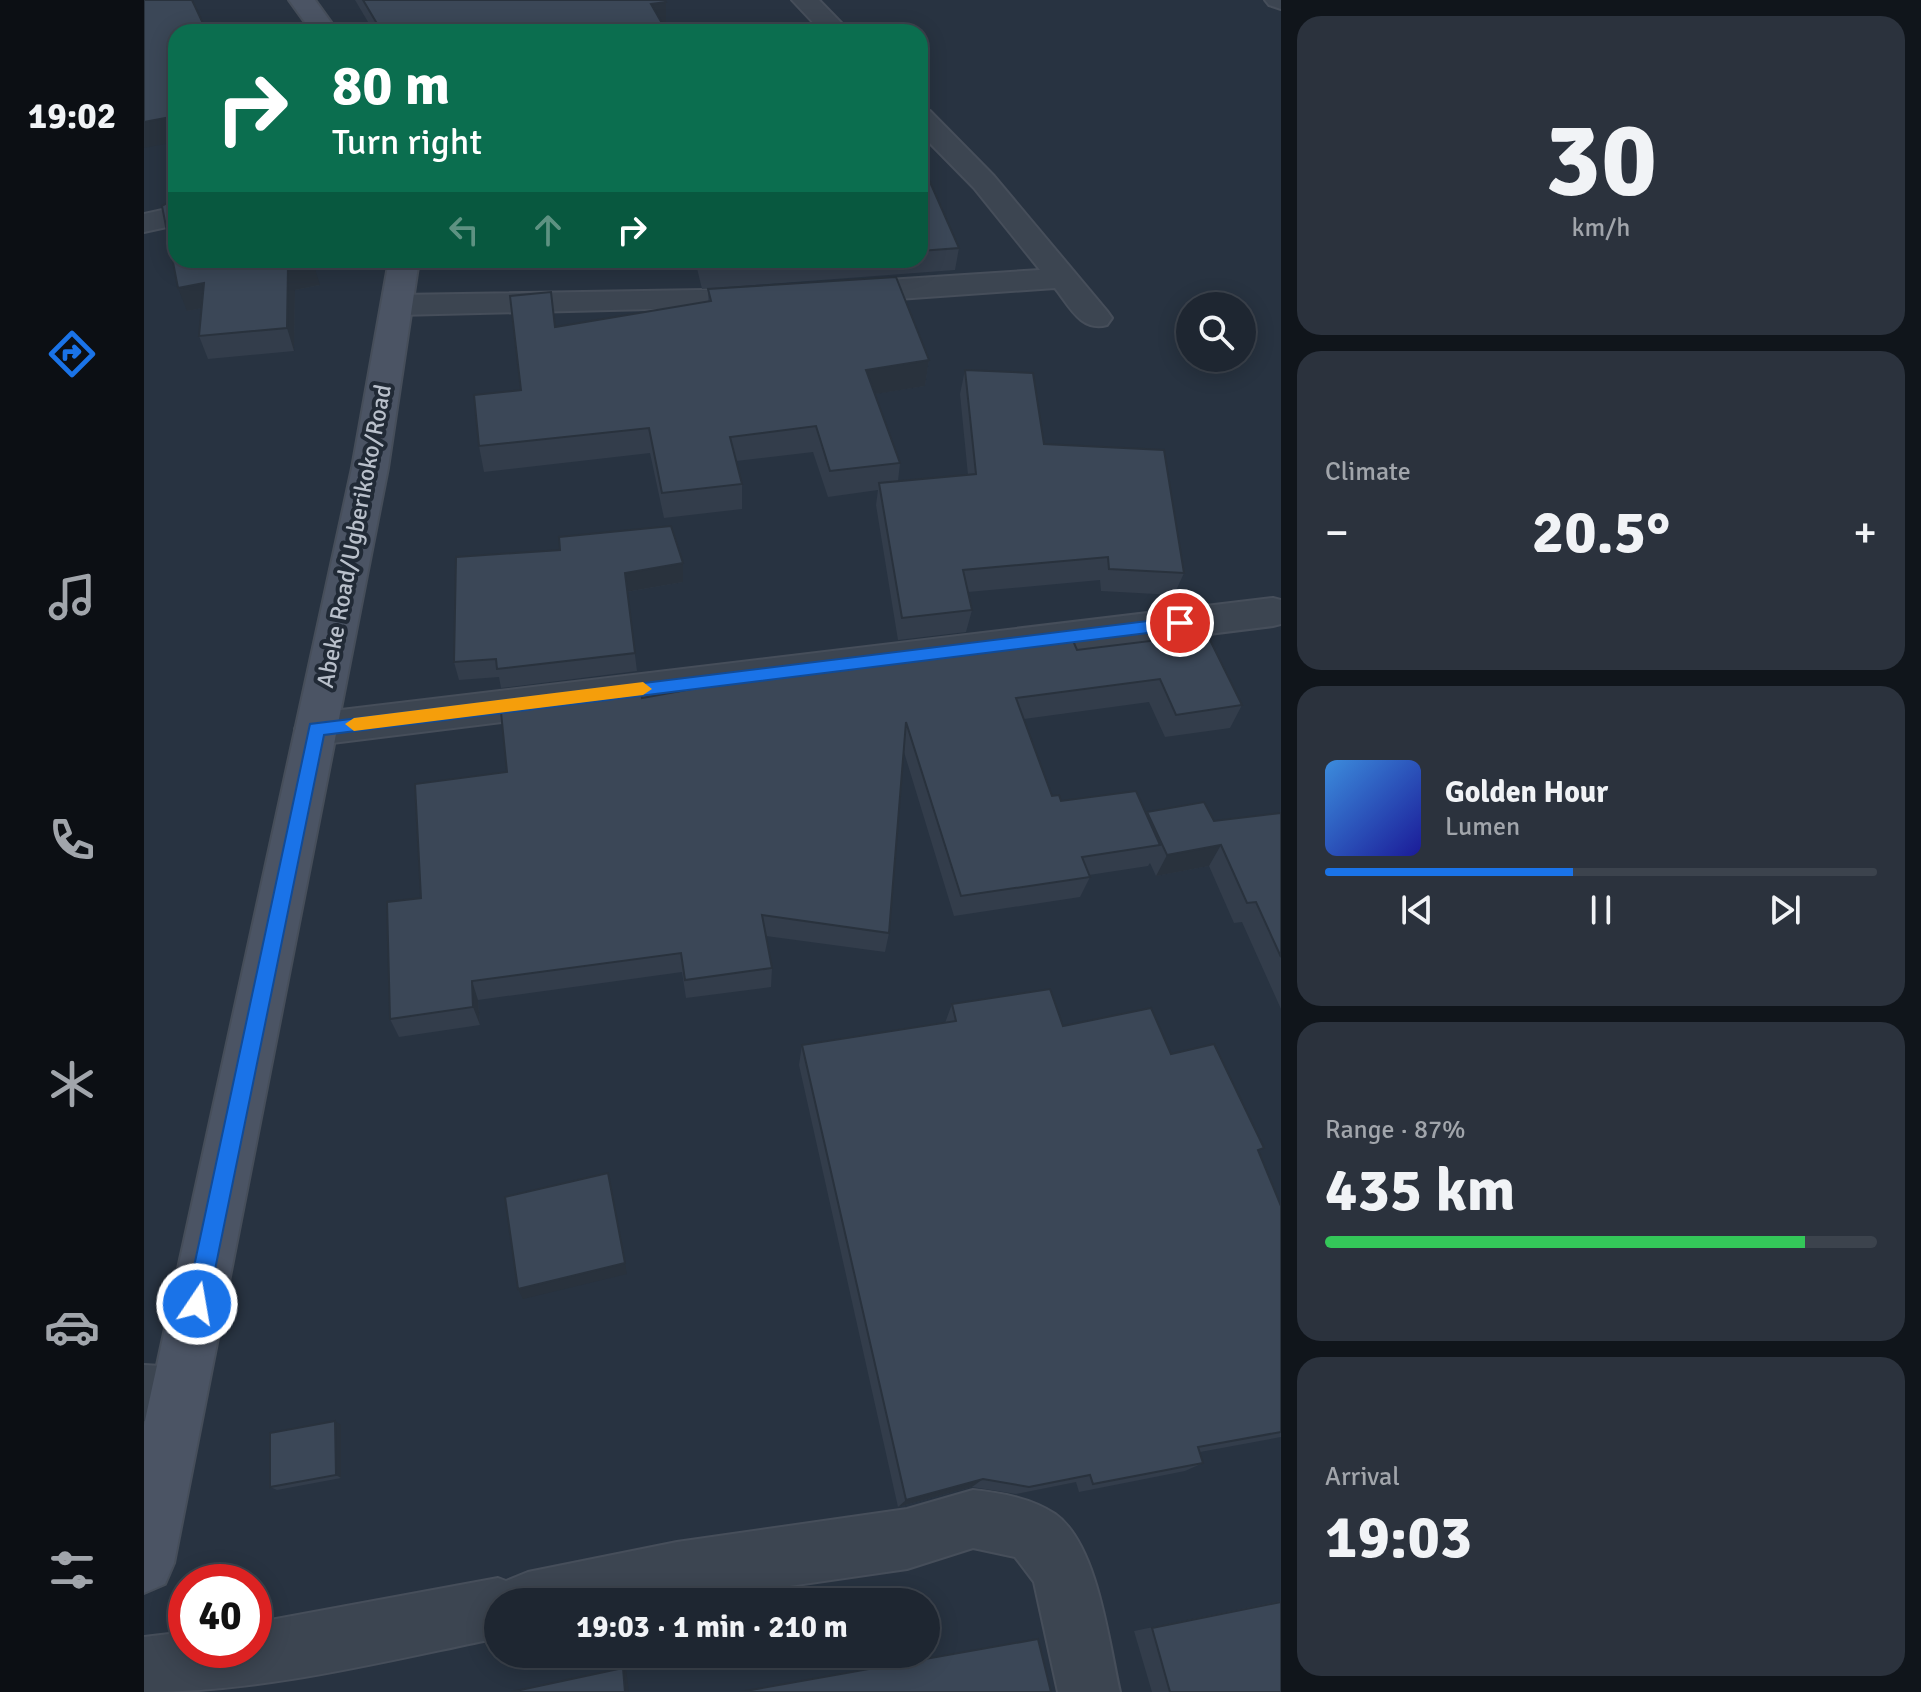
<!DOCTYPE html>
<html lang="en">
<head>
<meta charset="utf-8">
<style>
  body { margin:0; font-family:Signika,sans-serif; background:#2b323d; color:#f1f3f6; height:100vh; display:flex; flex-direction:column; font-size:30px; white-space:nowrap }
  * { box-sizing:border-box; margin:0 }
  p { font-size:26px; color:#a1a5ab }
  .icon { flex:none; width:44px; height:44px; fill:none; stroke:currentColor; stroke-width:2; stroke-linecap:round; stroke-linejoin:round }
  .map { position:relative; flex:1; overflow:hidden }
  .sheet { display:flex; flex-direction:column; gap:16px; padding:16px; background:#10151b; width:640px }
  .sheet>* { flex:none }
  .guide { position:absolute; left:24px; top:24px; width:760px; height:244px; border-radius:24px; box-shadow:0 4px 20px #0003,0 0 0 2px #3c434d; background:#0b6e4f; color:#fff; overflow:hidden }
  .tools { position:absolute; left:1032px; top:292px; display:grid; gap:16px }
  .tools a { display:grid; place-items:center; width:80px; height:80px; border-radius:50%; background:#1e2631; box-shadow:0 4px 20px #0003,0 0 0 2px #3c434d; font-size:40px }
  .speed { position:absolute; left:24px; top:1564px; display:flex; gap:16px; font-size:40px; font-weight:700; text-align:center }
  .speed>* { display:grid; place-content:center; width:104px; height:104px; border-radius:50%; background:#1e2631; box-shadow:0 4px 20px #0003,0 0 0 2px #3c434d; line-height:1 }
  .speed .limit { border:12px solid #d22; background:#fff; color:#111 }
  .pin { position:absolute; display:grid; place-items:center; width:68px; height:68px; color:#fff; margin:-34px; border:4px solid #fff; border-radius:50%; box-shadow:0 2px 8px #0007 }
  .me { position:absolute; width:88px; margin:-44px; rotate:12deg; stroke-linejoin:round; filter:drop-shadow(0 0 6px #0008) }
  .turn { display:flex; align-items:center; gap:28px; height:168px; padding:0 32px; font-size:36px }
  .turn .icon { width:104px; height:104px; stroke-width:2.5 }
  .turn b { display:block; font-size:56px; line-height:68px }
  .lanes { display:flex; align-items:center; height:76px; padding:0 32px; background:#0003; justify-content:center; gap:40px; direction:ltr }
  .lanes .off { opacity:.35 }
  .big { font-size:60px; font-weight:700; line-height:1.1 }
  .sheet .card { flex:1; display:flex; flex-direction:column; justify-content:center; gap:12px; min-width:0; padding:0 28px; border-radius:24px; background:#2b323d }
  .sheet .dial { align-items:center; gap:0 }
  .dial b { font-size:104px; line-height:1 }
  .song { display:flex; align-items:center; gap:24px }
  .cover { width:96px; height:96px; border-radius:12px; background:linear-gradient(135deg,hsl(210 70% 55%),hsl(240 70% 35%)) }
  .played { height:8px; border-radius:4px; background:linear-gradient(90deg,#1a73e8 45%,#3c434d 45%) }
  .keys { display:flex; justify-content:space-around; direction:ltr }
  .heat { display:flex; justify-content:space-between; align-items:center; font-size:44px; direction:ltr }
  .charge { height:12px; border-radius:6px; background:linear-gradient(90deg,#34c759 87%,#3c434d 0) }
  .trip { position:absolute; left:340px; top:1588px; width:456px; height:80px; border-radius:40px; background:#1e2631; box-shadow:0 4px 20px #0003,0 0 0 2px #3c434d; font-weight:700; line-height:80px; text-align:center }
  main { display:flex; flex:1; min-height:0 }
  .tab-bar { display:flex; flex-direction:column; width:144px; justify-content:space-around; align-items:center; background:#0c0f14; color:#a1a5ab }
  .tab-bar .icon { width:56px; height:56px }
  .tab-bar .current { color:#1a73e8 }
  .tab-bar b { font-size:36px; color:#f1f3f6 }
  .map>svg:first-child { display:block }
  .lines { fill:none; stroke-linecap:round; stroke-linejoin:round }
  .street-casing { stroke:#464e5a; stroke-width:4 }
  .secondary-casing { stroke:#464e5a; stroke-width:4 }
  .street { fill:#3c4551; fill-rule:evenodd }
  .secondary { fill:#4b5464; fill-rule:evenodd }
  .wall { fill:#333d4b }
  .shaded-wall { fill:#29323d }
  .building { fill:#3b4757; stroke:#29323d; stroke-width:2 }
  .route { fill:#1a73e8; stroke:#114b97; stroke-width:2 }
  .slow { fill:#f59e0b }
  .labels { text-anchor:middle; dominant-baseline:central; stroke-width:8; stroke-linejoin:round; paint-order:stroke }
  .street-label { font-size:24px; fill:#b9c0cb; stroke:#212a36 }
</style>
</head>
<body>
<main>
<nav class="tab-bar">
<b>19:02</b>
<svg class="icon current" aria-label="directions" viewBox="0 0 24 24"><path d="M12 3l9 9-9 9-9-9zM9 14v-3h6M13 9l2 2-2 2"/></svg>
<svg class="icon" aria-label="music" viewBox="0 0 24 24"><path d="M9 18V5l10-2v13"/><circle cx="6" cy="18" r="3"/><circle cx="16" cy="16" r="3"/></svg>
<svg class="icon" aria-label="phone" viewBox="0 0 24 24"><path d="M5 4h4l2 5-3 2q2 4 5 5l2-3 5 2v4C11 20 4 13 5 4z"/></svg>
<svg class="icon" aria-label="climate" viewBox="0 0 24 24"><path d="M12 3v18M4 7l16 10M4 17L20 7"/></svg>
<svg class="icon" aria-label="car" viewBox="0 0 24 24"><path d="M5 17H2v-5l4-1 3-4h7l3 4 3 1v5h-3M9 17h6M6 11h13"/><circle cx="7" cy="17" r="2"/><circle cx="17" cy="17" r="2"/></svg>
<svg class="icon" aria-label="filters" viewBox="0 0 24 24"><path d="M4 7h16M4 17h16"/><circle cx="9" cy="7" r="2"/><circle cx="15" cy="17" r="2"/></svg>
</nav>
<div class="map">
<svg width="1137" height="1692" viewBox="0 0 1137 1692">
  <rect width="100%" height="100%" fill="#283341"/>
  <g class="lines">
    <!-- street casing -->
    <g class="street-casing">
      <path id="street" d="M648,0H675L706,32H678Z
        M1121,0H1137V9L1125,5Z
        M776,109L786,111L850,176L963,311L968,318L963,325C937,332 926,307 911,288L698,303L687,300L682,293L687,286L698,283L896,270L830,188L776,133Z
        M32,207V225L0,232V214Z
        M621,289L632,292L637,299L632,306L254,315L243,312L238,305L243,298L254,295Z
        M1129,598L1137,600V624L1129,626L172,745L157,741L151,729L157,717L172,713Z
        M0,1365L34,1367L54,1375L62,1395L54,1415L34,1423L0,1421Z
        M829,1490C857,1493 887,1498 911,1514C954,1544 965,1644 976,1692H914L890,1582L871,1557L829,1548L763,1569L534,1602H354V1638C237,1662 120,1692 0,1692V1637L42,1632V1650H110V1623L354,1578L362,1581L384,1572L533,1542L763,1509Z"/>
    </g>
    <!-- secondary casing -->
    <g class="secondary-casing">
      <path id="secondary" d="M145,0H171L194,32H168Z
        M245,260H275L244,468L30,1563L21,1584L0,1593V1425L208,468Z"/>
    </g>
    <!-- street -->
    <use href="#street" class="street"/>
    <!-- secondary -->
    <use href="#secondary" class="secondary"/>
  </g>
  <!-- wall -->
  <path class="wall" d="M211,0H521L522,23L518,24L523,32H230Z
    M776,174L815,248L811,270L558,289L551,260H776Z
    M32,201L176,285L151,290L150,351L64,359L55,336L58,308L43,311Z
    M564,289L785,360L781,386L730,394L756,463L754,481L824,475L816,394L821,370L1040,573L1030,595L957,591L956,580L824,592L828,610L822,632L754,640L732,505L734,490L684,497L669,452L592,461L598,484V509L520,518L506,453L340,472L335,446L377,390L411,327L564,302Z
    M539,563V582L483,592L493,671L357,688L355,677L315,680L310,662Z
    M837,647L933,650L1098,705L1086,728L1021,737L1005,702L880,719L908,796L917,801L1002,814L1003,812L1070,821L1137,813V1009L1098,922L1090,923L1065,866L1012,876L1006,863L1004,866L945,875L946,877L936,897L810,916L760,752L745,933L741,952L622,936L628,968L627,987L542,998L538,972L334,1000L336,1025L255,1037L246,1019L277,898L363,772L498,698L762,660L764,652Z
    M808,1004L919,1026L1027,1054L1115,1152L1137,1206V1437L1056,1452L1059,1463L1041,1471L935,1492L932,1482L872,1494L828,1487L754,1507L655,1065L658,1045L801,1023Z
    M197,1425V1478L133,1490L126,1487Z
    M1137,1601V1692H1008L990,1631Z"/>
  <!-- shaded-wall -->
  <path class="shaded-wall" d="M522,2V23L508,25L507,4Z
    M32,116V142L0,148V122Z
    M169,262L176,285L151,290L150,351L143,328L144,267Z
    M60,283L69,306L43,311L34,288Z
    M785,360L781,386L719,396L722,370Z
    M539,563V582L482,592L481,573Z
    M1077,845L1065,866L1012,876L1023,855Z
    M328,981L334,1000L336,1025L329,1007Z
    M464,1173L483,1274L379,1299L374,1289Z
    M191,1421L197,1425V1478L192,1475Z
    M839,1479L828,1487L754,1507L762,1500Z
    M479,1668L482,1669L485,1692H481Z"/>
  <!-- building -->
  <path class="building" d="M0,0H48L63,32H32V116L0,122Z
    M219,0H521L522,2L507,4L523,32H238Z
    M782,173L815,248L776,251V174Z
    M27,201H32V260H169V262L144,267L143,328L55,336L60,283L34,288L18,206Z
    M556,260H651L558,267Z
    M752,277L785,360L722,370L756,463L686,471L672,426L586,437L598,484L518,493L505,428L335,446L330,395L377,390L366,296L407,292L411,327L567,301L564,289Z
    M821,370L889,373L900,444L1020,450L1040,573L965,569L964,557L819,570L828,610L758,618L735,483L832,474Z
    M527,526L539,563L481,573L491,653L353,669L352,659L310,662L312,557L416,550L415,537Z
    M1063,634L1098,705L1032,715L1016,679L872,698L908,796L915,795L917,801L992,791L1016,845L938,857L946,877L817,896L762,722L745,933L618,915L628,968L541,980L537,953L328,981L329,1007L246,1019L243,902L277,898L271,784L363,772L356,702L496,685L498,698L624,675L765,660L764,652L836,643L837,647L927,636L933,650Z
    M1060,802L1070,821L1137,813V957L1112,902L1103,903L1077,845L1023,855L1003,812Z
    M906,989L919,1026L1007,1008L1027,1054L1070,1044L1120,1148L1114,1150L1137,1206V1432L1054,1447L1059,1463L949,1484L946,1475L885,1487L839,1479L762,1500L658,1045L812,1021L808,1004Z
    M464,1173L481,1263L374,1289L361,1197Z
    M191,1421L192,1475L126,1487V1433Z
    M1137,1602V1692H1026L1008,1628Z
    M894,1639L907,1692H596Z
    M479,1668L481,1692H367Z"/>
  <!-- route -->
  <path class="route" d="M1036,617L1044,623L1036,629L180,735L64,1304L61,1312L53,1316L45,1312L42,1304L166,724Z"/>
  <!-- slow -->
  <path class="slow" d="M499,682L508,689L499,695L210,731L201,724L210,718Z"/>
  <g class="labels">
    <!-- street labels -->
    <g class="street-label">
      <text transform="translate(210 536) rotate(-79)">Abeke Road/Ugberikoko/Road</text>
    </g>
  </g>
</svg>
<div class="tools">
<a><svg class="icon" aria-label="search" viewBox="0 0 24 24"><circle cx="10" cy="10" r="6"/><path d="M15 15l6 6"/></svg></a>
</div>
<div class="speed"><div class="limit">40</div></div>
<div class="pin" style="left:1036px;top:623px;background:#d93025"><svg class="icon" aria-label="arrive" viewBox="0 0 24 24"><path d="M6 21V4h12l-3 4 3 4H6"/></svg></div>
<svg class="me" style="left:53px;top:1304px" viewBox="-20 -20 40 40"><circle r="17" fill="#1a73e8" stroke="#fff" stroke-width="3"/><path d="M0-11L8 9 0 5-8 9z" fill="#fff"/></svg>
<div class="trip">19:03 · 1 min · 210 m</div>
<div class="guide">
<div class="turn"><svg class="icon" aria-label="right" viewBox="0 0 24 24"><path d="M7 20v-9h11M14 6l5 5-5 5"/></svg><div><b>80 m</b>Turn right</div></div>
<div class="lanes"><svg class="icon off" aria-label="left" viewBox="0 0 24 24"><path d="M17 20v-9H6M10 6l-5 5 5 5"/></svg><svg class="icon off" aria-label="ahead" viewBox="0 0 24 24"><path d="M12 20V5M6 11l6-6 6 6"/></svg><svg class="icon" aria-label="right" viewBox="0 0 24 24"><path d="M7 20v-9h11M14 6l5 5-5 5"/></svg></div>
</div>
</div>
<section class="sheet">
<div class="card dial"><b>30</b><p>km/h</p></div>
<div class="card"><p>Climate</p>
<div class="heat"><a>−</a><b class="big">20.5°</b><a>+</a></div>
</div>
<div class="card">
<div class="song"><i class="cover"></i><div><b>Golden Hour</b><p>Lumen</p></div></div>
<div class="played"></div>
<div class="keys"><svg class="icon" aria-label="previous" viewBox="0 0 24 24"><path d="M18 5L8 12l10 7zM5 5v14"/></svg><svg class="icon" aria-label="pause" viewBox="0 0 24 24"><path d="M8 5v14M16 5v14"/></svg><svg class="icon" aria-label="next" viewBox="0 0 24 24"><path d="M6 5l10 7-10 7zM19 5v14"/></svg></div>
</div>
<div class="card"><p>Range · 87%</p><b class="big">435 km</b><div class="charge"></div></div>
<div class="card"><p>Arrival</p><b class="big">19:03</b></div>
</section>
</main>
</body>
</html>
